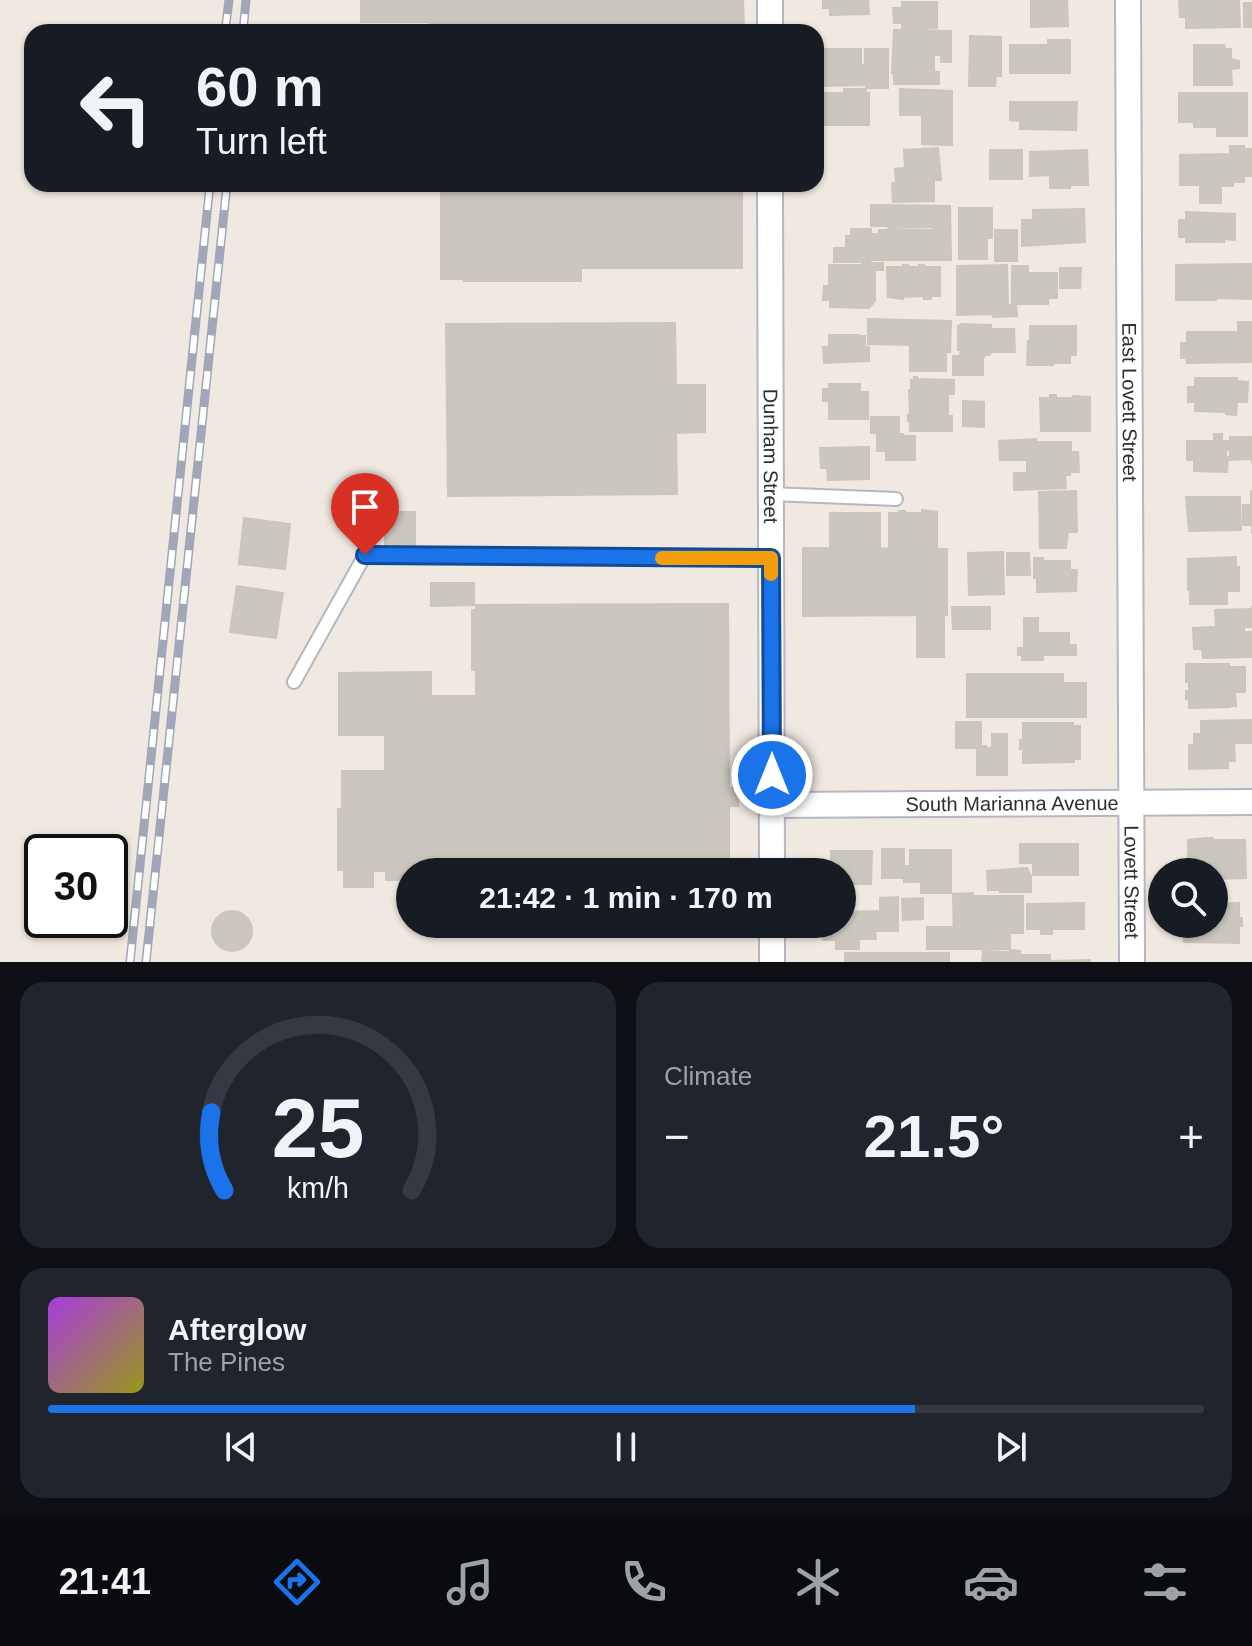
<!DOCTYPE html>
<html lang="en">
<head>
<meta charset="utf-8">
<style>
  body { margin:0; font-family:Helvetica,sans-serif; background:#20242c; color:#f1f3f6; height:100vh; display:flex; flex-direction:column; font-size:30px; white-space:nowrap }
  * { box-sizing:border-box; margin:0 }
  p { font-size:26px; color:#9ea1a6 }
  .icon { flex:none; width:44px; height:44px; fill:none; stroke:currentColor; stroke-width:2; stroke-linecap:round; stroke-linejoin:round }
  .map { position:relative; height:962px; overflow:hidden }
  .sheet { display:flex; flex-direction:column; gap:20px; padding:20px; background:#0d0f14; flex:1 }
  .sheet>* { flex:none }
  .banner { position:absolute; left:24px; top:24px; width:800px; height:168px; border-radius:24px; box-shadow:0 2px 6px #0004; background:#171b24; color:#f1f3f6; overflow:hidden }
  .tools { position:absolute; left:1148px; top:858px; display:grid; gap:16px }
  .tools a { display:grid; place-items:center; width:80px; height:80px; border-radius:50%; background:#171b24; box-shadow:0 2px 6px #0004; font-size:40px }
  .speed { position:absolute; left:24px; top:834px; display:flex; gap:16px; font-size:40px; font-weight:700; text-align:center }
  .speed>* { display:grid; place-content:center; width:104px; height:104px; border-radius:50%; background:#171b24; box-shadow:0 2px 6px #0004; line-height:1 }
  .speed .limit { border:4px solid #111; border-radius:12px; background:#fff; color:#111 }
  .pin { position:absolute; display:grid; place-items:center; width:68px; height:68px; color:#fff; margin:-82px -34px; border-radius:50% 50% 50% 0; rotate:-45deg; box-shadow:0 0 8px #0007 }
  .pin .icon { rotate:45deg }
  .me { position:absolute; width:88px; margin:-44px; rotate:0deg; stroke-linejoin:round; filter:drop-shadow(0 0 6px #0008) }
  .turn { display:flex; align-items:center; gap:28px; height:168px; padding:0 40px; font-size:36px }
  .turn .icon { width:104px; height:104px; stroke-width:2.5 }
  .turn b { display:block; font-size:56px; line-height:68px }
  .big { font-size:60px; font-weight:700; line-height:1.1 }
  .sheet .tile { flex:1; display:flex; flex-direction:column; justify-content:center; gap:12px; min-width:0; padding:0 28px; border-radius:24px; background:#20242c }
  .sheet .dial { align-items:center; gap:0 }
  .dial svg { height:208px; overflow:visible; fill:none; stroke:#363941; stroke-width:7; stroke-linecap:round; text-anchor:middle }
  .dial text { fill:#f1f3f6; stroke:none }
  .song { display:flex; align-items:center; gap:24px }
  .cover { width:96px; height:96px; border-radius:12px; background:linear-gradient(135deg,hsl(280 70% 55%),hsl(60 70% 35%)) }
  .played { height:8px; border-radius:4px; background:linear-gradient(90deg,#1a73e8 75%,#363941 75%) }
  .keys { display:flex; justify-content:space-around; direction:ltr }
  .heat { display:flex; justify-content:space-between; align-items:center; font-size:44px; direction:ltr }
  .sheet .tiles { flex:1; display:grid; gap:20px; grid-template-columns:1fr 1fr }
  .tile:last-child { grid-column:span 2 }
  .trip { position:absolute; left:396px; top:858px; width:460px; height:80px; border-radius:40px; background:#171b24; box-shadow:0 2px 6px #0004; font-weight:700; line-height:80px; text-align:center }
  .menu { display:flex; height:128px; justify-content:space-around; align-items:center; background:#090b0e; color:#9ea1a6 }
  .menu .icon { width:56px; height:56px }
  .menu .on { color:#1a73e8 }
  .menu b { font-size:36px; color:#f1f3f6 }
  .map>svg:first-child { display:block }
  .building { fill:#cbc7bf; stroke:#cbc5ba; stroke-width:2 }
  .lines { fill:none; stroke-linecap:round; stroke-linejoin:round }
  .lane-casing { stroke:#b4b7c1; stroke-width:16 }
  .street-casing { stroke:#b4b7c1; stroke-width:28 }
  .lane { stroke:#fff; stroke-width:12 }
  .street { stroke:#fff; stroke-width:24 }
  .rail-casing { stroke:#a3a6b8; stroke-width:9 }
  .rail { stroke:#fff; stroke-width:6; stroke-dasharray:18; stroke-linecap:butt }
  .route-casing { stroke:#114b97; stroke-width:20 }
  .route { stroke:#1a73e8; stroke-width:14 }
  .slow { stroke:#f59e0b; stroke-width:14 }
  .labels { text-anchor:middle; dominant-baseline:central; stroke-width:6; stroke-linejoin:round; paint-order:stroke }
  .street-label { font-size:20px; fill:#2e2e2e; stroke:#fff }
</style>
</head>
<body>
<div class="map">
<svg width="1252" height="962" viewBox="0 0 1252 962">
  <rect width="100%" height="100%" fill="#efe9e1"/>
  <!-- building -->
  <path class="building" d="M361,0H743L744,32H430V22H361Z
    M823,0H868L869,14L830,15V8H823Z
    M1031,0H1067L1068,26L1031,27Z
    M1179,0H1239L1240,27L1186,28V17H1180Z
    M902,2H937V28L902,29V23H894L893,8H902Z
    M1244,3H1252V27H1244Z
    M894,30L951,31V62H941V55H934V72H939V84H894V73H892Z
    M970,36L1001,37V76H996L995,86H969Z
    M1048,40H1070V73H1010V45H1048Z
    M1194,45H1224L1225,49H1231V59L1239,61V68L1231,69L1232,85H1194Z
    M821,49H861V65H865V49H888V88H866V85L821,86Z
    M844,89H866V93H869V125H820V93H844Z
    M900,89L952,91V145L922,144V115H900Z
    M1179,93H1247V136H1217V127H1194V122H1179Z
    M1010,102H1077L1076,130L1020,129V121L1010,120Z
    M1230,146H1244V149H1252V176H1244V182H1233V186H1221V203H1200V185H1180V155L1230,154Z
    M938,148L941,180H934V201L893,202L892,183H896L895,169L905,168L904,150Z
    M990,150H1022V179H990Z
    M1087,150L1088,185H1070V188H1050V175L1030,176V152Z
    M441,184H742V268H581V281H464V279H441Z
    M871,205L950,206L951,260H870V262H834V248H846V236H851V229H871V234H879V230H932V227L890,228L886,226H871Z
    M959,208H992V238H987V259H959Z
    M1084,209L1085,242L1022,246V220H1033V210Z
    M1186,212L1235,214V240L1224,239V242H1186V237H1179V220H1186Z
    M995,230H1017V261H995Z
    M862,263H883V270H875V301L869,308L830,307V300H823L824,286H829V265H862Z
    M1252,264V299L1216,298V300H1176V265Z
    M903,265H908V267H919V265H924V267H940V296H931V299H924V296L903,297V299L888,297L887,267H903Z
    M1007,265L1008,305H1016L1017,316L993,317V314L957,315V266Z
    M1012,266H1028V273H1057V298H1048V304H1012Z
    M1060,268H1081L1080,288H1060Z
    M868,319L951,321L950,352H946V371H910V345L868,344Z
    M1238,322H1252V362L1187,363L1186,358H1181V343H1187V332H1238Z
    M675,323L676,385H705V432L676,433L677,494L448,496L446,324Z
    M962,324L991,325V353L989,355H985L983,359V375H953V356H960L961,350H958V326Z
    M1030,326H1076V355H1070V363H1053V365H1027L1028,341H1030Z
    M993,329H1014L1015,352H993Z
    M829,335H859V336H865V347H869V361L824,363L823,347H829Z
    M914,377H917V379L954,380V394H948V416H952V431H910V421H908V415H910L909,390H911V380H914Z
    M1195,378H1237V381L1248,382L1247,402H1237L1236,415L1226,414V412L1195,411V402H1188V387H1195Z
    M829,384H860V392H868V419H829V401H823V389H829Z
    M1050,395H1056V398H1073V396L1090,397V431H1041L1040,398H1050Z
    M963,401L984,402V427L963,426Z
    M871,417H899V433H871Z
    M877,434H903V436H915V460H886V451H877Z
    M1214,434H1222V441H1228V450H1226V457H1228L1227,472L1194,471V460H1187V441H1214Z
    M1230,437H1252V463V459L1230,460Z
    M1036,439V442H1071V452H1078L1079,472H1070V475H1065L1066,488L1014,490V473H1027V460H1000L999,441Z
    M869,447V479L828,480L827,468H821L820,448Z
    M1076,491L1077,532H1068L1066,548H1040L1039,492Z
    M1251,491H1252V534V525H1243V505H1251Z
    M1186,497H1240L1241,530L1189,531Z
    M922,510L937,512V549H889V513H899V511H905V513H922Z
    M385,512H415V547H385Z
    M830,513H880V549L830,548Z
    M244,518L290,524L285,569L239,564Z
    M803,548L947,549V615H944V657H917V615L803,616Z
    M1003,552L1004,594L969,595L968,553Z
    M1007,553H1029L1030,575H1007Z
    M1236,557V567H1239V591H1227V604H1190V590H1188V559Z
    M1034,558H1043V561H1070V570H1077L1076,591L1037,592V578H1034Z
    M431,583H474V605L431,606Z
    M237,586L283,593L276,638L230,632Z
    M728,604L729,788H738V806H729V872H410V880H386V871H373V887H344V870H338V809H342V771H385V735H339V673L431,672V696H476V670H472V610H476V605Z
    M1252,606V627H1244V632H1252V657L1203,658L1202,649H1194L1193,628L1216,627L1215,610L1252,609Z
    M952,607H990V629H953Z
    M1024,618H1038V633H1069V645H1076V655H1043V660H1022V655H1018V648H1024Z
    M1186,664H1229V667H1245V692H1235L1236,706H1230V707L1189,708V699H1186V691H1189V682H1186Z
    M967,674H1063V683H1086V717H967Z
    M1252,720V743H1234L1235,761H1228V768L1189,769V745H1194V734H1201V721Z
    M956,722H981V746H986V748H992V734H1007V775H977V748H956Z
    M1023,723H1073V726H1080V759H1074V762L1023,763V749H1020V740H1023Z
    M1206,838H1213V840H1245L1246,878L1214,879V872H1188V840Z
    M1020,844H1078V875H1033V863H1020Z
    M882,849H904V866H910V850H951V893H921V882H904V878H882Z
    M831,851H872L871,884H842V872H836V869H831Z
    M1027,868L1031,876V892H1000V890H988L987,871Z
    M973,893V896H1023V933H1010V949H954L953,894Z
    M898,897V931H875L876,939H859V949H836V940H823V925L842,924V912L880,911V898Z
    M923,898V919L903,920L902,899Z
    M1084,903V929H1052V934H1041V929H1027V904Z
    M1239,903V918H1242V926H1239V943L1184,942V924H1214L1215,904Z
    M212 931a20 20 0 1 1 40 0a20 20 0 1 1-40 0Z
    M927,927H952V949H927Z
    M1010,950L1020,951V962H982L983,951L1010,952Z
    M845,953H949V962H845Z
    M1021,955H1050V961L1090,960V962H1021Z"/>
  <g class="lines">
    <!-- lane casing -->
    <g class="lane-casing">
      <path id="lane" d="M771,494L896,499
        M294,682L365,555L771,558"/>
    </g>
    <!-- street casing -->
    <g class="street-casing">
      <g id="street">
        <path d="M770,0V32"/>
        <path id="s1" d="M1128,0L1132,962"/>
        <path id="s2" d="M770,184L772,872"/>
        <path id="s3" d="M772,805L1252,802"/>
        <path d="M772,962V924"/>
      </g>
    </g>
    <!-- lane -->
    <use href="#lane" class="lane"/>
    <!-- street -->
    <use href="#street" class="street"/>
    <!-- rail casing -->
    <g class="rail-casing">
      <path id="rail" d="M225,32L229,0
        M243,32L246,0
        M130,962L210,184
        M146,962L227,184"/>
    </g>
    <!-- rail -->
    <use href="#rail" class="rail"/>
  </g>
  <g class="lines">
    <!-- route casing -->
    <g class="route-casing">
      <path id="route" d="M365,555L771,558L772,775"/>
    </g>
    <!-- route -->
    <use href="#route" class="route"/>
    <!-- slow -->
    <path class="slow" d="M662,558H771V574"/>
  </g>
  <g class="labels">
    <!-- street labels -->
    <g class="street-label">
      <text stroke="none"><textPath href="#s1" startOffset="402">East Lovett Street</textPath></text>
      <text stroke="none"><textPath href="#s2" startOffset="272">Dunham Street</textPath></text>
      <text stroke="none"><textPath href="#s3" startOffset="240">South Marianna Avenue</textPath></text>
      <text stroke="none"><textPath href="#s1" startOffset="882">Lovett Street</textPath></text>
    </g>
  </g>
</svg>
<div class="tools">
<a><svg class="icon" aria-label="search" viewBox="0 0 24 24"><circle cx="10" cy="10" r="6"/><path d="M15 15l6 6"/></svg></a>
</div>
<div class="speed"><div class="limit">30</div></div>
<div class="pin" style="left:365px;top:555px;background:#d93025"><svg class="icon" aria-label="arrive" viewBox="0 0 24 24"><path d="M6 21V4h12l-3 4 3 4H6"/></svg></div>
<svg class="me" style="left:772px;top:775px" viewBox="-20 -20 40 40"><circle r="17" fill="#1a73e8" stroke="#fff" stroke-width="3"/><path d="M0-11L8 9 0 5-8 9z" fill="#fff"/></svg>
<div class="trip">21:42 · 1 min · 170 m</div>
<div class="banner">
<div class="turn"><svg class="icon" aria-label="left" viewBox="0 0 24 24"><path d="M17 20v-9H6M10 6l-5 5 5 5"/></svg><div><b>60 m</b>Turn left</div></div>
</div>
</div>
<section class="sheet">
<div class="tiles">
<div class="tile dial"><svg viewBox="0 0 100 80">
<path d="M14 69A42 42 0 1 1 86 69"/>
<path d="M14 69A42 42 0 0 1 9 39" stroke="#1a73e8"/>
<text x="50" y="56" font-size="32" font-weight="700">25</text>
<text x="50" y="72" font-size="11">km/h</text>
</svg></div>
<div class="tile"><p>Climate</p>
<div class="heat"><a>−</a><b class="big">21.5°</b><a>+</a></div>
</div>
<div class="tile">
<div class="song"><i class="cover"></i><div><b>Afterglow</b><p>The Pines</p></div></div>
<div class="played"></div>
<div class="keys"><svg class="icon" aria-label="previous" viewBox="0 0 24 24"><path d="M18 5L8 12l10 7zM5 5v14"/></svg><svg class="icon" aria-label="pause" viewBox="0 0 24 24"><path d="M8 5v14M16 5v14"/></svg><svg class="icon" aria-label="next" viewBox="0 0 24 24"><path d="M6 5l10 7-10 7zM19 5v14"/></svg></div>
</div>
</div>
</section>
<nav class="menu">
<b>21:41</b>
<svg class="icon on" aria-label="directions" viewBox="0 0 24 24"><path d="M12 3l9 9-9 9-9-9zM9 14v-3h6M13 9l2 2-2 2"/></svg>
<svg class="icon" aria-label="music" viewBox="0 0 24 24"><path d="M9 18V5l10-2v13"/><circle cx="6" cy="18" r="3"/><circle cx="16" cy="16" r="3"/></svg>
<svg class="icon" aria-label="phone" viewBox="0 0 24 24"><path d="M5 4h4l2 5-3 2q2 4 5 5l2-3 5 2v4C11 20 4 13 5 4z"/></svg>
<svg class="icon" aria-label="climate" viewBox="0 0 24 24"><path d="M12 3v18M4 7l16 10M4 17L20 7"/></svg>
<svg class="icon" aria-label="car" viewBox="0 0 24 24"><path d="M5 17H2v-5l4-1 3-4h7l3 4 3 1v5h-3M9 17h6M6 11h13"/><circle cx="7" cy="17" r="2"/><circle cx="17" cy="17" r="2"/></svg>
<svg class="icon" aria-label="filters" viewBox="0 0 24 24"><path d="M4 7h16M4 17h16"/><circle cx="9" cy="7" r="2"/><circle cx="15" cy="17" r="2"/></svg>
</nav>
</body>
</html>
